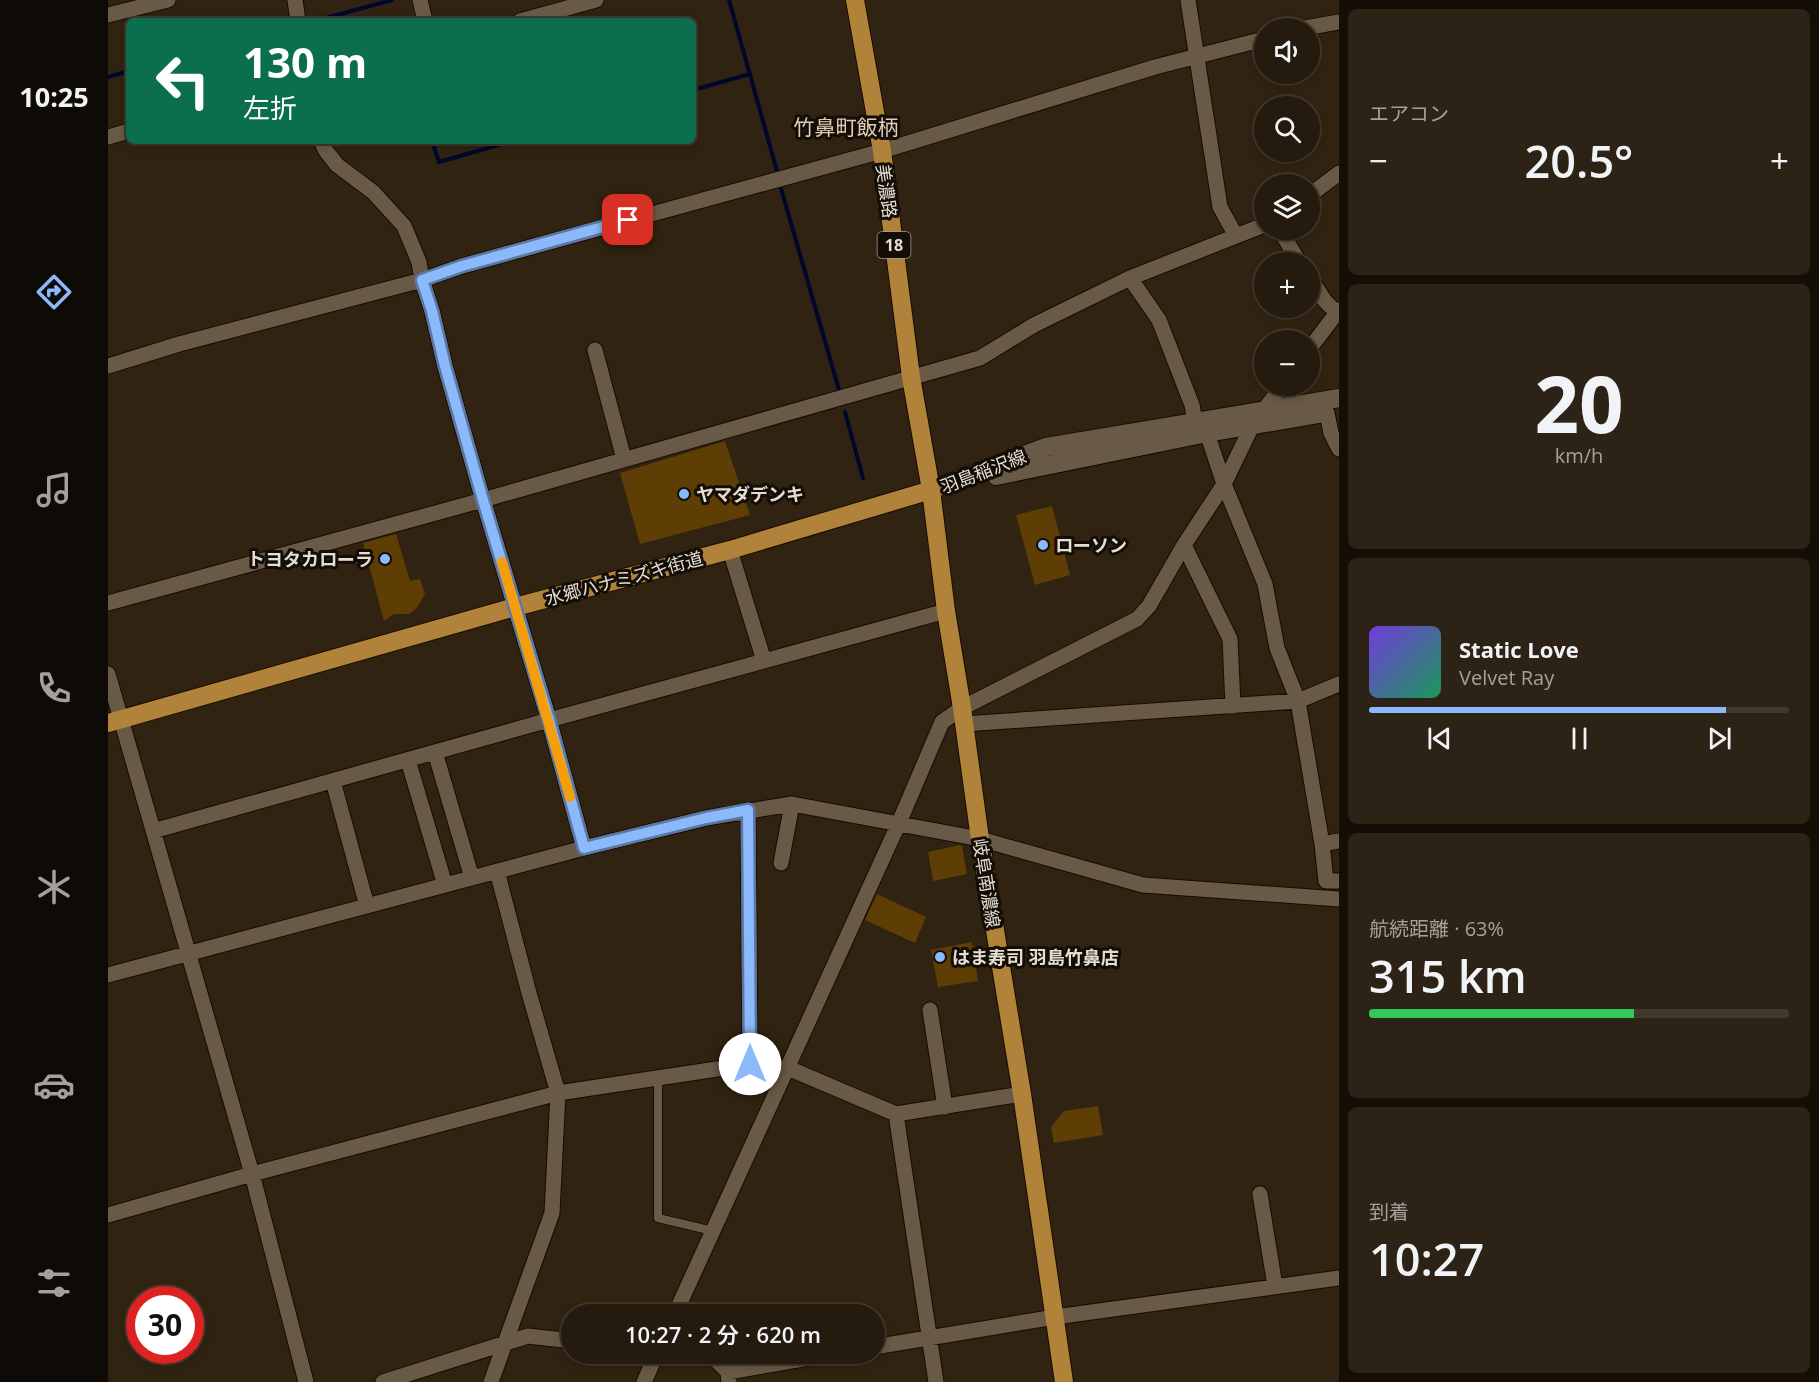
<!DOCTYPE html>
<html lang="ja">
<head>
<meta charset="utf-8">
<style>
  body { margin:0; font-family:"Open Sans","Noto Sans JP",sans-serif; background:#2c2316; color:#f1f3f6; height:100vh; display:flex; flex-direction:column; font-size:22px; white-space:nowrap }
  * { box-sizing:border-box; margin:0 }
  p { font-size:20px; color:#a3a19d }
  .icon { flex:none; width:33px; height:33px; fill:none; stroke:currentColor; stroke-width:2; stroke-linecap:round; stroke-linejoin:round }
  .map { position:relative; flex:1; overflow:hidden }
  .drawer { display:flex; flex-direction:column; gap:9px; padding:9px; background:#140e07; width:480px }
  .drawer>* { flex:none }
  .hud { position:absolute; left:18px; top:18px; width:570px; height:126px; border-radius:9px; box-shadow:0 3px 9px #0003,0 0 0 2px #41382e; background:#0b6e4f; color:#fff; overflow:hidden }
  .tools { position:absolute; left:1146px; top:18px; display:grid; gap:12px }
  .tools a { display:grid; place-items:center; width:66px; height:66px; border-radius:50%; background:#241a0d; box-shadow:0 3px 9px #0003,0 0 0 2px #41382e; font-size:30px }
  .speed { position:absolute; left:18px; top:1286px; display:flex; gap:12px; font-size:30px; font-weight:700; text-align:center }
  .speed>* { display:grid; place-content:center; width:78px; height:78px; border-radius:50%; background:#241a0d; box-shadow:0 3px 9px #0003,0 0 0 2px #41382e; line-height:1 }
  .speed .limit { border:9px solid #d22; background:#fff; color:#111 }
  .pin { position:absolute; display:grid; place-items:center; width:51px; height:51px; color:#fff; margin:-26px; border-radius:12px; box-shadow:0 3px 9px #0006 }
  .me { position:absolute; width:66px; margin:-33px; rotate:0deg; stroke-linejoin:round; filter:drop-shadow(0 0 4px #0008) }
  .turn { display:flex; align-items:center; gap:21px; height:126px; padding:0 18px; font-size:27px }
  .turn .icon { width:78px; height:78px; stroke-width:2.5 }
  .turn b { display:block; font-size:42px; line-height:51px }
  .big { font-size:45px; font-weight:600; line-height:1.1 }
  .drawer .tile { flex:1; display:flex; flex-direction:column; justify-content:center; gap:9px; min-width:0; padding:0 21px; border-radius:9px; background:#2c2316 }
  .drawer .dial { align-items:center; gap:0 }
  .dial b { font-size:78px; line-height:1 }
  .song { display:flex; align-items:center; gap:18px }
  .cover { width:72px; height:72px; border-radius:9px; background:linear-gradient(135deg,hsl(260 70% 55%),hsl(150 70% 35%)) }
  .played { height:6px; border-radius:3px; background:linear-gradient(90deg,#8cb9fc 85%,#41382e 85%) }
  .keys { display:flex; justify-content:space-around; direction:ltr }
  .heat { display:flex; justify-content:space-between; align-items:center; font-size:33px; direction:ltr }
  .charge { height:9px; border-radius:4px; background:linear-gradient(90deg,#34c759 63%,#41382e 0) }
  .trip { position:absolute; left:453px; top:1304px; width:324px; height:60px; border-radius:30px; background:#241a0d; box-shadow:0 3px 9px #0003,0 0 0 2px #41382e; font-weight:600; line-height:60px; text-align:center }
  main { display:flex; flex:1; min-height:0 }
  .tab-bar { display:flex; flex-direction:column; width:108px; justify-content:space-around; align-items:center; background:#0e0a05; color:#a3a19d }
  .tab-bar .icon { width:42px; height:42px }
  .tab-bar .current { color:#8cb9fc }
  .tab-bar b { font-size:27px; color:#f1f3f6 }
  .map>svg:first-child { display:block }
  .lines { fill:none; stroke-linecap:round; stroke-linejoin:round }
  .stream { stroke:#00072c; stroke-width:4 }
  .building { fill:#5e3e05 }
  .lane-casing { stroke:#170c00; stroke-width:10 }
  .street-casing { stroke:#170c00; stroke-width:17 }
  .secondary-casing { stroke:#170c00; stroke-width:20 }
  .primary-casing { stroke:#170c00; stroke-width:20 }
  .lane { stroke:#695a47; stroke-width:8 }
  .street { stroke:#695a47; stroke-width:15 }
  .secondary { stroke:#695a47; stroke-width:18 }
  .primary { stroke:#b18239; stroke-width:18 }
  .route-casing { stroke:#5b78a4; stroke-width:15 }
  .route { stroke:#8cb9fc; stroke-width:10 }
  .slow { stroke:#f59e0b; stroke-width:10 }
  .poi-dot { fill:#8cb9fc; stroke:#130d06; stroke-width:2 }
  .labels { text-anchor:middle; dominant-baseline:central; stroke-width:6; stroke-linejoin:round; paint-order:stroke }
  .shield { fill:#130d06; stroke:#a79f95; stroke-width:1.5 }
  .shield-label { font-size:16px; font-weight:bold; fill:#e6ddd2 }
  .street-label { font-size:18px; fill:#e6ddd2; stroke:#130d06 }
  .poi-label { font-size:18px; font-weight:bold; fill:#e6ddd2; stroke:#130d06; text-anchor:start }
  .quarter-label { font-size:21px; fill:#decdb7; stroke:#130d06 }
</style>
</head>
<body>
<main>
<nav class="tab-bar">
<b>10:25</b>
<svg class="icon current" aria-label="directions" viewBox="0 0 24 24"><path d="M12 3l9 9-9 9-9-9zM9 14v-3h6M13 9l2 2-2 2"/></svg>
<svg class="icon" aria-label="music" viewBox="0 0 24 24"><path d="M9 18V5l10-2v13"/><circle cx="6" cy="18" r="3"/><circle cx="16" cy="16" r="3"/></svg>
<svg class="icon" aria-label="phone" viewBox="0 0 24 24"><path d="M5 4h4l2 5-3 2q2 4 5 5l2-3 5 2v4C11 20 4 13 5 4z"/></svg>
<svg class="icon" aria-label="climate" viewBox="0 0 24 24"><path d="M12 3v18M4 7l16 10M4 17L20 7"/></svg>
<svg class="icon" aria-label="car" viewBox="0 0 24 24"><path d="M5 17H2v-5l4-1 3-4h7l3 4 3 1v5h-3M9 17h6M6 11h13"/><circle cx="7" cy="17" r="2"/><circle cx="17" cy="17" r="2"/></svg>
<svg class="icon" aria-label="filters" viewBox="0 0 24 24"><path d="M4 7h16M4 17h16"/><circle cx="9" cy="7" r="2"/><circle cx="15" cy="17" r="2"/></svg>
</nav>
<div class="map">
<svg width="1231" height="1382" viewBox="0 0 1231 1382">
  <rect width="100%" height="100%" fill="#302311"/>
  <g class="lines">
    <!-- stream -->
    <path class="stream" d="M621,0L669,171
      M207,21L284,0
      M0,77L21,71
      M585,90L642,74
      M324,141L331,162L404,141
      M672,185L731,390
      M737,412L755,478"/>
  </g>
  <!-- building -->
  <path class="building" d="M617,441L642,515L532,544L512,473Z
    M944,506L962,575L927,585L908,515Z
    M288,534L302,581L312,579L317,594L309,608L301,614H286L276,621L255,543Z
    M852,845L854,846L859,874L825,881L820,852Z
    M769,894L818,917L807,943L757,920Z
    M864,942L870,981L830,987L823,950Z
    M990,1106L995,1135L946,1143L943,1127L956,1111Z"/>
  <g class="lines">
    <!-- lane casing -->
    <g class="lane-casing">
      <path id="lane" d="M550,1078V1218L605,1231"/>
    </g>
    <!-- street casing -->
    <g class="street-casing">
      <path id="street" d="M187,0L190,21
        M312,0L317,21
        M1080,0L1112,207L1128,236
        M0,15L60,0
        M412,21L488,0
        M1197,28L1231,22
        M0,137L21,131
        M213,141L218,151L229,165L265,192L296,226L311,262L314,280L324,311L337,366L375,500L441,720L476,848
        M1202,195L1231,173
        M1172,230L1191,262
        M1022,278L1051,320L1084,405L1087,422
        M1202,278L1217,301L1229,313
        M1202,348L1231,310
        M487,350L516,459
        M0,366L71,344L314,280L354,266L774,151L1047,67L1156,39
        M1219,413L1223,433L1231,449
        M1099,433L1116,484L1157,584L1169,648L1190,701L1214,844L1218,881H1231
        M1076,545L1122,639L1125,706
        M622,550L656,661
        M0,603L375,500L872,358L926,325L1022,278L1156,225
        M0,674L144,1174L198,1382
        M855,724L1190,701L1231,684
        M327,752L364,878
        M300,760L337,885
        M225,781L259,906
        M640,810L642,1064
        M45,831L441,720L838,611
        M1214,844L1231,841
        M673,863L684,804
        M0,975L476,848L598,818L684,804L872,839L1035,885L1231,899
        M822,1010L837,1107
        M788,1114L914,1094
        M1152,1194L1167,1286
        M0,1215L144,1174L450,1093L642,1064L680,1068L788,1114L828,1382
        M567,1314L790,825L834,722L854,708L1029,619L1041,606L1076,545L1116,484L1144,426L1174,386
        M766,1347L947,1317L1231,1278
        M591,1353L602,1354L620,1372
        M275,1382L420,1336L464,1341
        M383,1382L444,1213L450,1093L421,993L389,871
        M536,1382L549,1353
        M621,1382L620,1372L730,1353"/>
    </g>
    <!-- secondary casing -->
    <g class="secondary-casing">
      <path id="secondary" d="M888,476L1099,433L1217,413
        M823,490L938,447L1231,398"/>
    </g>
    <!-- primary casing -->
    <g class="primary-casing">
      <path id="primary" d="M747,0L774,151L803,377L823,490L838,611L854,708L872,839L914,1094L956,1382
        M0,723L407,607L622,550L823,490"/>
    </g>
    <!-- lane -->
    <use href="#lane" class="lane"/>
    <!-- street -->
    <use href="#street" class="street"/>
    <!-- secondary -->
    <use href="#secondary" class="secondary"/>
    <!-- primary -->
    <use href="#primary" class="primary"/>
  </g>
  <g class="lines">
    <!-- route casing -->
    <g class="route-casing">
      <path id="route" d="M520,220L354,266L314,280L324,311L337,366L375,500L441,720L476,848L598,818L640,810L642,1064"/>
    </g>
    <!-- route -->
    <use href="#route" class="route"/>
    <!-- slow -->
    <path class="slow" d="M394,562L462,797"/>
  </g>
  <!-- markers -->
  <g class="poi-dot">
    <circle cx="576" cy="494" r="6"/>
    <circle cx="935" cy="545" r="6"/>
    <circle cx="277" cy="559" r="6"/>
    <circle cx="832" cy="957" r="6"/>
  </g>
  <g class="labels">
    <!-- shield labels -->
    <rect class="shield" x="769.5" y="232" width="33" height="26" rx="4.5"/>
    <g class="shield-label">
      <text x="786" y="245">18</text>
    </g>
    <!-- street labels -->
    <g class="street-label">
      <text transform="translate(779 191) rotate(82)">美濃路</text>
      <text transform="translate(875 471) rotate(-21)">羽島稲沢線</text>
      <text transform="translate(516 578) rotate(-15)">水郷ハナミズキ街道</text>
      <text transform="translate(879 883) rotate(81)">岐阜南濃線</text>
    </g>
    <!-- poi labels -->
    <g class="poi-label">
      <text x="588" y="494">ヤマダデンキ</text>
      <text x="947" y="545">ローソン</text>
      <text x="265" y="559" text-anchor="end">トヨタカローラ</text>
      <text x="844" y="957">はま寿司 羽島竹鼻店</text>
    </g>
    <!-- quarter labels -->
    <g class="quarter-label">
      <text x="738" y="127">竹鼻町飯柄</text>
    </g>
  </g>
</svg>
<div class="tools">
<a><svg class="icon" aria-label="sound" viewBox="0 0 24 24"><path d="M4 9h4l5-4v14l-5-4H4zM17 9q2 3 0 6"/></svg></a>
<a><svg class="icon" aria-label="search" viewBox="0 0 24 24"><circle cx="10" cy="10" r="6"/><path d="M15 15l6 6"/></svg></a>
<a><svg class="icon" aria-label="layers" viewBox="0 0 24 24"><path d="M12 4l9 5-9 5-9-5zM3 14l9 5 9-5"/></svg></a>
<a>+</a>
<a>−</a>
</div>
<div class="speed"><div class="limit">30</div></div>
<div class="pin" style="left:520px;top:220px;background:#d93025"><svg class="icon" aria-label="arrive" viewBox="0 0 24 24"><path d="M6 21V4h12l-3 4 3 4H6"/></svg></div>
<svg class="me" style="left:642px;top:1064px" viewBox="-20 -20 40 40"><circle r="19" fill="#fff"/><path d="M0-13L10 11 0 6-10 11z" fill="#8cb9fc"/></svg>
<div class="trip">10:27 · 2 分 · 620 m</div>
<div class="hud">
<div class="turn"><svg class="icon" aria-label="left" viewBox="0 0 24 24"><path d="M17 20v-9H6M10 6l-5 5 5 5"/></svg><div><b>130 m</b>左折</div></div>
</div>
</div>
<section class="drawer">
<div class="tile"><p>エアコン</p>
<div class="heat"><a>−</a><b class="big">20.5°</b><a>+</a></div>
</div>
<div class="tile dial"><b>20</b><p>km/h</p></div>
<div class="tile">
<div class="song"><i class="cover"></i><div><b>Static Love</b><p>Velvet Ray</p></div></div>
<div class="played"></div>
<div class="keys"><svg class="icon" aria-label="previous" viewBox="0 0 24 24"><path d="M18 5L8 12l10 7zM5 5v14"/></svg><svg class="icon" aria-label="pause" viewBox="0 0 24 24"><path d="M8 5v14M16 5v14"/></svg><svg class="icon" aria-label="next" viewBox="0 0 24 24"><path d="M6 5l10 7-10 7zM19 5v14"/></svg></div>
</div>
<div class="tile"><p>航続距離 · 63%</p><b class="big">315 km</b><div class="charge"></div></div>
<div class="tile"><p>到着</p><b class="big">10:27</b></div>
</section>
</main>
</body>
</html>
